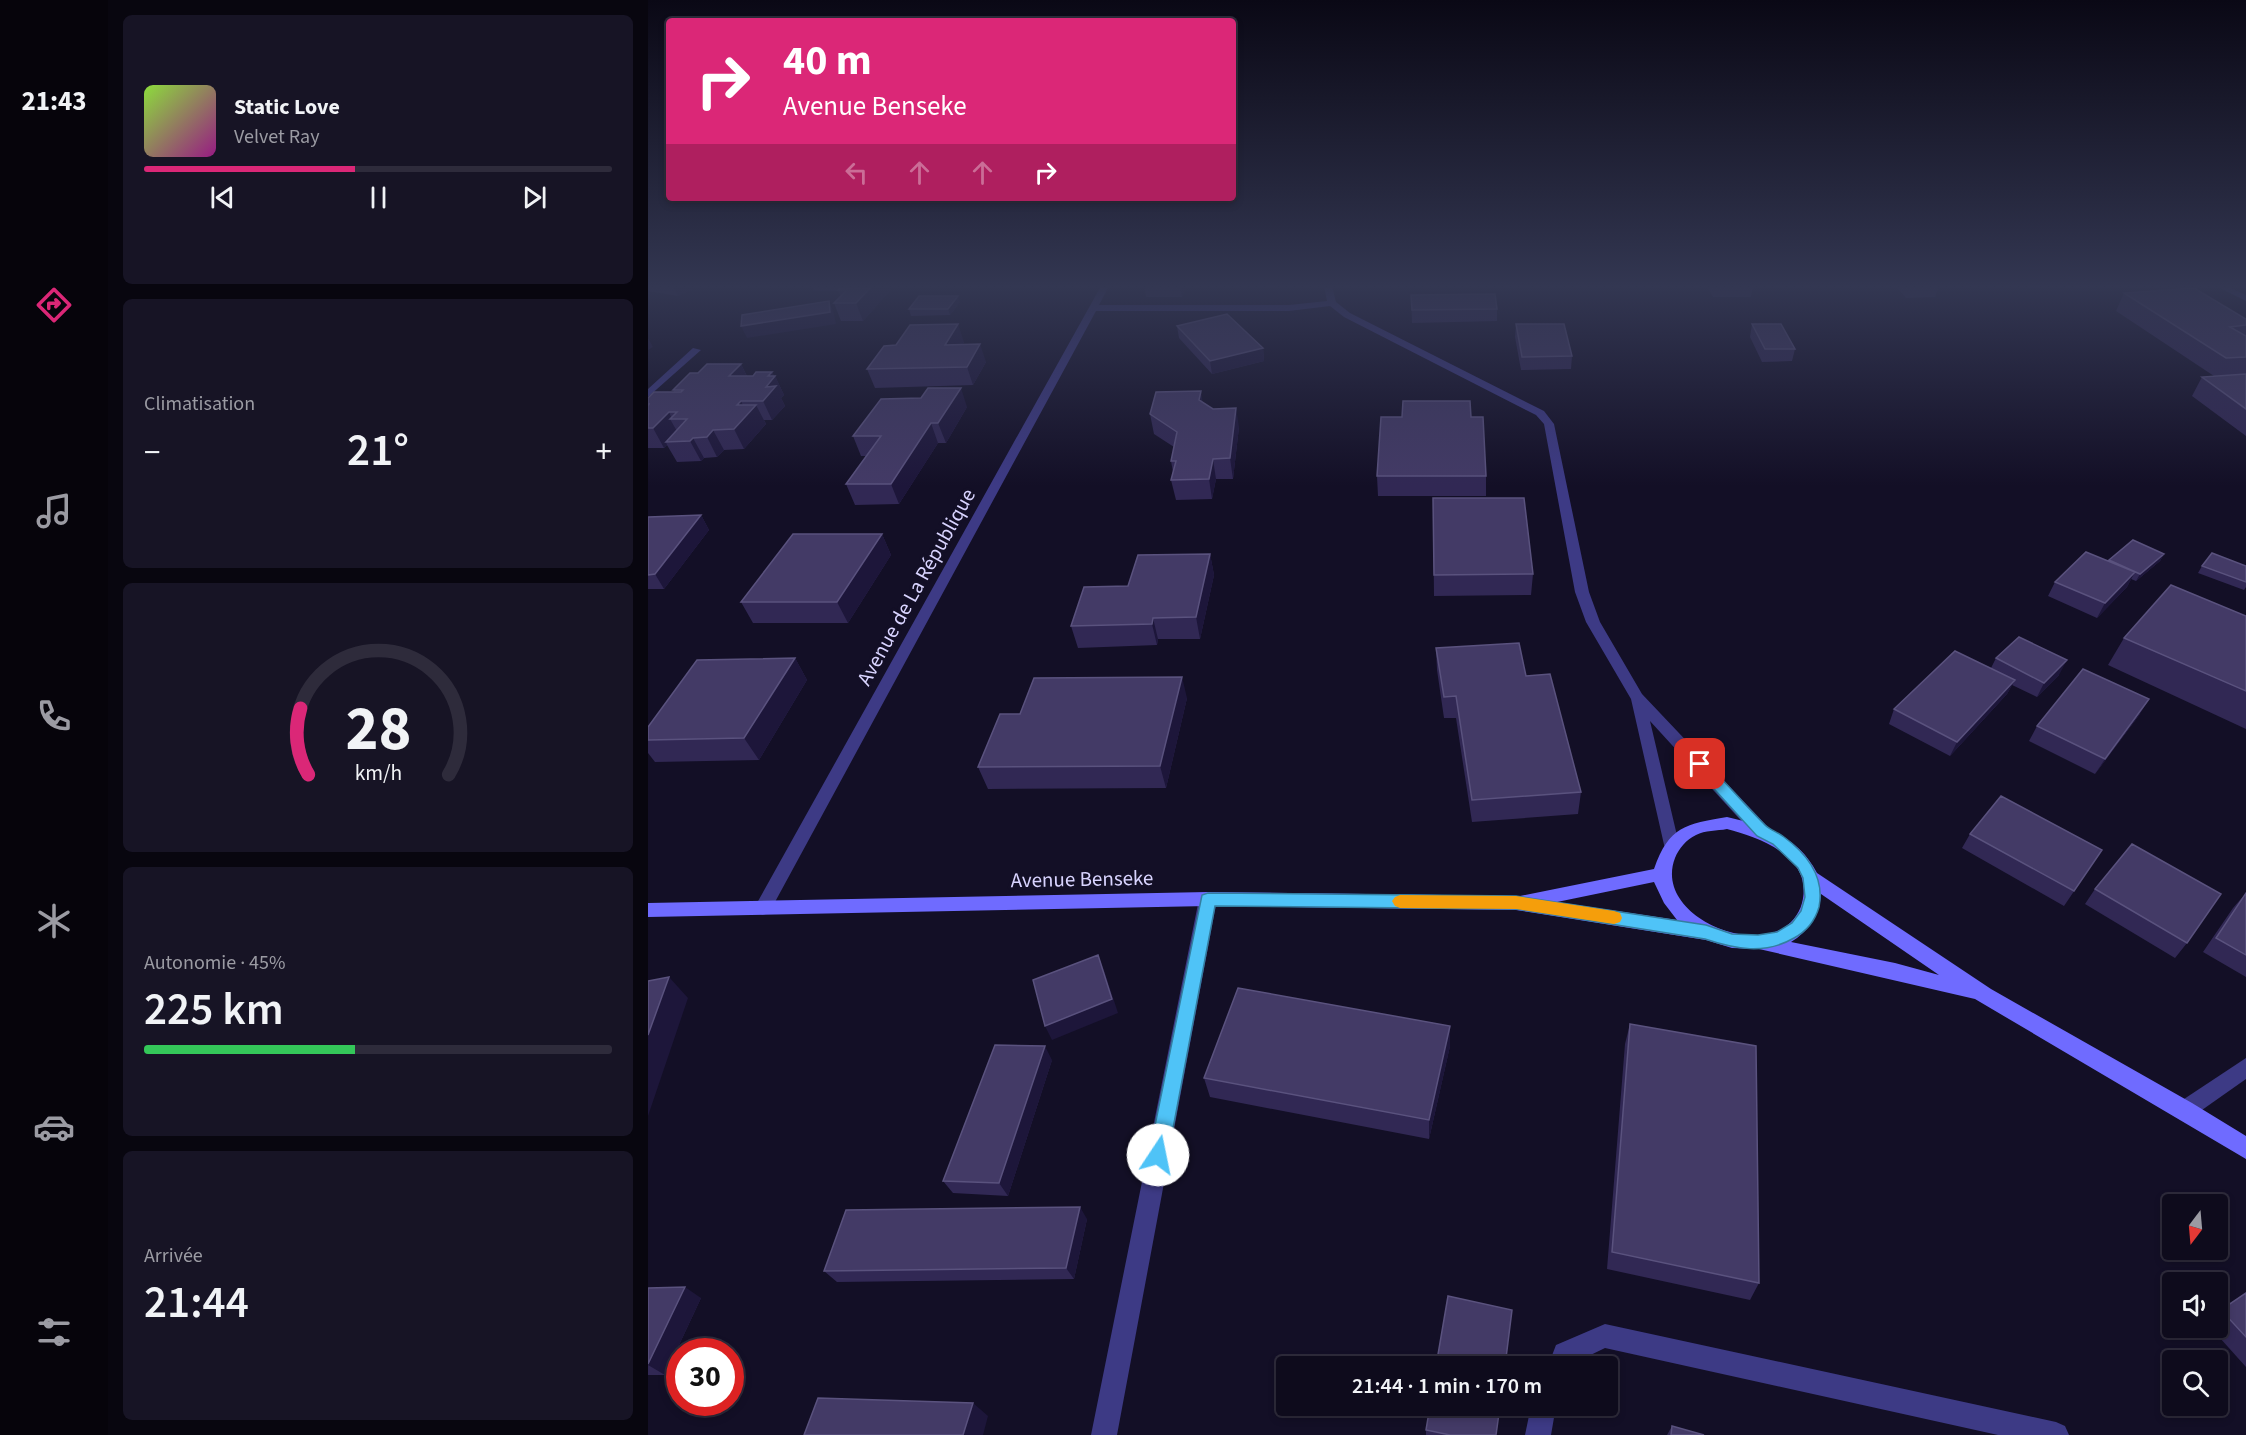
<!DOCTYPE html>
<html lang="fr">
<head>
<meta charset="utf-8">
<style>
  body { margin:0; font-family:"Source Sans 3",sans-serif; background:#171425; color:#f1f3f6; height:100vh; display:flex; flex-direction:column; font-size:22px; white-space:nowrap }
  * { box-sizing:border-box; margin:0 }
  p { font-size:20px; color:#9b9ba3 }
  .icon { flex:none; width:33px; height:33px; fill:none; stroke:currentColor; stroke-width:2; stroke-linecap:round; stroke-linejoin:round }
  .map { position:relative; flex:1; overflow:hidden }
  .sheet { display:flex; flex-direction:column; gap:15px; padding:15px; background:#08060f; width:540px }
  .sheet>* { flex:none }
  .top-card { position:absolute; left:18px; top:18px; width:570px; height:183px; border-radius:6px; box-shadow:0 3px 9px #0003,0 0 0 2px #2e2b3b; background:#db2777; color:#fff; overflow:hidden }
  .needle { width:39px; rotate:196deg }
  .buttons { position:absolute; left:1514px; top:1194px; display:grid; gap:12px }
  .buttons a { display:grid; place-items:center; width:66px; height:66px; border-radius:6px; background:#0e0b1c; box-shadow:0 3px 9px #0003,0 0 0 2px #2e2b3b; font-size:30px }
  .speed { position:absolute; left:18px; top:1338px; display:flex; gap:12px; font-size:30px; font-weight:700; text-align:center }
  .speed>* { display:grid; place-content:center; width:78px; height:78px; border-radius:50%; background:#0e0b1c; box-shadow:0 3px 9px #0003,0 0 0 2px #2e2b3b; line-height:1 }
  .speed .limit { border:9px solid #d22; background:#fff; color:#111 }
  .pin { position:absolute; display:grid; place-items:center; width:51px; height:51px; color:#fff; margin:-26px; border-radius:12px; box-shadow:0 3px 9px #0006 }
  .me { position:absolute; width:66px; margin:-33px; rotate:11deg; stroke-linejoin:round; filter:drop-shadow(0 0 4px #0008) }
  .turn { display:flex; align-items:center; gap:21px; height:126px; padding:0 18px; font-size:27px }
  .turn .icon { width:78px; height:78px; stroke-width:2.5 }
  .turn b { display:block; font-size:42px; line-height:51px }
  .lanes { display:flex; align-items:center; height:57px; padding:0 18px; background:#0003; justify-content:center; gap:30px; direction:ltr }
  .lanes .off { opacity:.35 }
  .big { font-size:45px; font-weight:600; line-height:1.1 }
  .sheet .tile { flex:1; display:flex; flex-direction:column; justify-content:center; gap:9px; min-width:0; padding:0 21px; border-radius:9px; background:#171425 }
  .sheet .dial { align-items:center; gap:0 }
  .dial svg { height:156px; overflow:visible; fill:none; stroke:#2e2b3b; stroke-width:7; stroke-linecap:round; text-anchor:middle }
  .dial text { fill:#f1f3f6; stroke:none }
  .song { display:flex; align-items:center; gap:18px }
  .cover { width:72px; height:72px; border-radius:9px; background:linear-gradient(135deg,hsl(90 70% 55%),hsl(310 70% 35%)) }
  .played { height:6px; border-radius:3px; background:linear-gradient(90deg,#db2777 45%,#2e2b3b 45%) }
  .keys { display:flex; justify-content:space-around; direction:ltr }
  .heat { display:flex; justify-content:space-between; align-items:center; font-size:33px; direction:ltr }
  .charge { height:9px; border-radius:4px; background:linear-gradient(90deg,#34c759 45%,#2e2b3b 0) }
  .trip { position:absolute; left:628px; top:1356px; width:342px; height:60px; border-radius:6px; background:#0e0b1c; box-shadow:0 3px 9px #0003,0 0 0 2px #2e2b3b; font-weight:600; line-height:60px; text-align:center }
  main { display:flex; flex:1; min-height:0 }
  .menu { display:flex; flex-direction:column; width:108px; justify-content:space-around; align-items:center; background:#06040b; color:#9b9ba3 }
  .menu .icon { width:42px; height:42px }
  .menu .selected { color:#db2777 }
  .menu b { font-size:27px; color:#f1f3f6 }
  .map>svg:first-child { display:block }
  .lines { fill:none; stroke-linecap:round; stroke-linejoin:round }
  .lane { fill:#3d3a85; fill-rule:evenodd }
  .street { fill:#3d3a85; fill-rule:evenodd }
  .secondary { fill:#6f6bff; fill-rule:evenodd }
  .wall { fill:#312854 }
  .shaded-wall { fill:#1d163a }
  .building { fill:#433a66; stroke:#5a527e; stroke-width:1.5 }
  .route { fill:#4fc3f7; stroke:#337fa1; stroke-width:1.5 }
  .slow { fill:#f59e0b }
  .labels { text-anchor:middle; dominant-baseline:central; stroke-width:6; stroke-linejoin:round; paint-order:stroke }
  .street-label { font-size:21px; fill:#d9d4ff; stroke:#130f26 }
</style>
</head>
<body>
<main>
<nav class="menu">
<b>21:43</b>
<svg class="icon selected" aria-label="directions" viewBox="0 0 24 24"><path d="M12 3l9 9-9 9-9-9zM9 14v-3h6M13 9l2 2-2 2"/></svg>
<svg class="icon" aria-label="music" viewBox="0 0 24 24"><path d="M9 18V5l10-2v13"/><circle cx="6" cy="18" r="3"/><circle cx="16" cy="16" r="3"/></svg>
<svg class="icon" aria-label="phone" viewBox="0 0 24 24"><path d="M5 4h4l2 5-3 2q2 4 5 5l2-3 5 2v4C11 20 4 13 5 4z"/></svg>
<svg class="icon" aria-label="climate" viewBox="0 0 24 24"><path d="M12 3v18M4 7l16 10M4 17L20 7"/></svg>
<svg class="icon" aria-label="car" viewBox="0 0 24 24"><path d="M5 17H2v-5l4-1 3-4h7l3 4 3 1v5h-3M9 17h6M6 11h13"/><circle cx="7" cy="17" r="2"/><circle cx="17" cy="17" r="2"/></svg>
<svg class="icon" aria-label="filters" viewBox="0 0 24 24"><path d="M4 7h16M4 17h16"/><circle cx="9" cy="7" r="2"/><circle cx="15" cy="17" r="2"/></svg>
</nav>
<section class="sheet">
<div class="tile">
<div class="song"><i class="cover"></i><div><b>Static Love</b><p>Velvet Ray</p></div></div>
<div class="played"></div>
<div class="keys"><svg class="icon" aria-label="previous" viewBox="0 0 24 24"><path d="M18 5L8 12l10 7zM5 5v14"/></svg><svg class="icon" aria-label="pause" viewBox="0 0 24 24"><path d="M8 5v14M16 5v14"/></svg><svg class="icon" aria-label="next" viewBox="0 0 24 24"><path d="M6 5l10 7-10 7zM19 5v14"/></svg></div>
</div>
<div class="tile"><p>Climatisation</p>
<div class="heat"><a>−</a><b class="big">21°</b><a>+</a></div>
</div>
<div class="tile dial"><svg viewBox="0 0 100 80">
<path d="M14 69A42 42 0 1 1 86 69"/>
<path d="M14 69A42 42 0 0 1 10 35" stroke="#db2777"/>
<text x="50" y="56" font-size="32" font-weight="700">28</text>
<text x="50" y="72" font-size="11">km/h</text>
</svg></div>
<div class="tile"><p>Autonomie · 45%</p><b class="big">225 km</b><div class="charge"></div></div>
<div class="tile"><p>Arrivée</p><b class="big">21:44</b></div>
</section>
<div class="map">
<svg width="1598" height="1435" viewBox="0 0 1598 1435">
  <rect width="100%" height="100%" fill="#130f26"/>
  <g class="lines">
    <!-- lane -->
    <path class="lane" d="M1598,1058V1079L1544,1117L1537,1120L1530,1117L1527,1110L1530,1103Z"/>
    <!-- street -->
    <path class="street" d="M453,286H461L451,305H641L679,301L676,286H684L688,302L702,313L896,411L906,424L941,592L952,622L994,694L1120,827L1122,832L1120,837L1114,838L1108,837L1002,721L1031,844L1029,849L1023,851L1017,849L983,699L938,622L927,592L896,424L888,415L696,317L682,306L641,311H448L121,913L115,915L109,913L106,908L109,903Z
      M1568,286H1578L1598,295V301Z
      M45,348L53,350L0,397V389Z
      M560,892L566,894L569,899L469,1435H443L551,899L554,894Z
      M957,1324L1408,1422L1417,1426L1421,1435H1350L957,1348L926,1363L924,1366H900L908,1345Z
      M883,1406H908L903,1435H877Z"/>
    <!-- secondary -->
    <path class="secondary" d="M1079,817C1117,826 1150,836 1169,873L1343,989L1544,1103L1598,1136V1159L1327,999L1111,949L1084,948L1058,940L868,910L560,906L0,917V903L560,892L872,896L1006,869C1021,826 1038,824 1079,817ZM1079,829C1113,838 1166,857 1154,903C1151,915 1142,925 1132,930C1090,950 1007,910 1027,858C1031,848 1038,840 1048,835C1057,830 1069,831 1079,829ZM1006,882L1016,903L1029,920L909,902ZM1173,894L1291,975L1247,963L1143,942C1160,932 1172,914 1173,894Z"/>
  </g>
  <!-- wall -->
  <path class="wall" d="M0,286H51L30,296L0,291Z
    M164,286H246L215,321H193L186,303L193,296L190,291H166Z
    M496,286H539L534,297H498Z
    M1059,286H1105L1103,297H1065Z
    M1248,286H1291L1287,297L1258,298Z
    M1476,293L1598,319V436L1544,396L1554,377L1566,376L1468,311Z
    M763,295L849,309V321L764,323Z
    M312,302L302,315L263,316L261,309Z
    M868,324L924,356L923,369L873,370L867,337Z
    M1104,324L1147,349L1144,361L1114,362L1102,337Z
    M529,326L615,348L616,361L564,374L531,338Z
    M316,342L315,344L338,362L325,385L227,388L219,369Z
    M93,364L99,376H105L124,372L126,376H127L136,395L133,398L137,406L124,420H116L118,424L96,449L76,450L69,457L56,458L53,461L29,462L19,445L16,448H0V398L26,392L25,390L50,373Z
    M555,402L591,427L585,479H568L564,499L528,500L523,480L525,472L523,461L526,447L506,434L502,414Z
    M319,407L298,443H290L251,504L207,505L198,484L218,456H213L205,436Z
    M823,417L838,476V496H730L729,476Z
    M785,498L885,574L883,595L786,596Z
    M53,515L61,530L16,589H0V517Z
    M234,534L243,555L200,623H105L93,602Z
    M562,554L566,575L552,639H510L509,645L430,648L423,626L480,586Z
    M1516,554L1512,561L1488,581L1483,579L1479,587L1449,618L1400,596L1407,582L1460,561L1461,560Z
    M1554,566H1598V587L1596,590L1550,573Z
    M1598,616V729L1460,665L1476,638Z
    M788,648L878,676L933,792L930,814L824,822L808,718H796L789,670Z
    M147,658L159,680L111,760L7,762L0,753V727Z
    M1348,658L1411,675L1389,697L1364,685L1359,694L1302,756L1241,724L1246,709L1343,668Z
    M539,698L518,788L340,789L330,767L372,714Z
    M1492,714L1447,774L1381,741L1389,726Z
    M1322,834L1454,850L1416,906L1314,848Z
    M1447,889L1539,943L1527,958L1437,904Z
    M1598,893V977L1555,952L1585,908Z
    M982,1024L1111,1283L1102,1300L959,1269L977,1044Z
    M802,1046L781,1139L562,1097L556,1078Z
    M404,1060L360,1196L305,1193L295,1181Z
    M439,1219L426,1279L189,1282L176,1271Z
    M0,1288L53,1298L17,1375H0Z
    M1598,1293V1367L1563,1328H1569V1312Z
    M1024,1426L1056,1435H1019Z
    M778,1430L848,1435H778Z"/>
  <!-- shaded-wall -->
  <path class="shaded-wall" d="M25,286H51L30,296Z
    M224,286H246L215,321L208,303Z
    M532,286H539L534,297Z
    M310,296L312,302L302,315L300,309Z
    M181,301L186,314L188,324L99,338L93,326Z
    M310,324L316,342L303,363L297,345Z
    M0,338L5,347L0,350Z
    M332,344L338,362L325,385L319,367Z
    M615,348L616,361L564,374L562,361Z
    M93,364L102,383L81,376Z
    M124,372L126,377L127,376L136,395L133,398L137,406L124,420L115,401L120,376Z
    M313,388L319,407L298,443L290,423Z
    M553,391L556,411L551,400Z
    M93,401L99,414L108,405L118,424L96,449L86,429L89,405Z
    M588,408L591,427L585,479L582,458Z
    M21,412L24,419H22L30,433L18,442L19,445L16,448L5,428Z
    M283,423L290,443L251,504L243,484Z
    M65,430L76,450L69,457L59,437Z
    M45,438L56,458L53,461L42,441Z
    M565,459L568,479L564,499L561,479Z
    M53,515L61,530L16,589L7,574Z
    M234,534L243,555L200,623L189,602Z
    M562,554L566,575L552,639L548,617Z
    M1516,554L1512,561L1488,581L1492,574Z
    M1487,572L1479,587L1449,618L1457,603Z
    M505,618L510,639L509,645L504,624Z
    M147,658L159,680L111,760L96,738Z
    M1419,660L1411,675L1389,697L1396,683Z
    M534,677L539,698L518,788L512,766Z
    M1367,680L1359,694L1302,756L1309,742Z
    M1501,699L1492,714L1447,774L1457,759Z
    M450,955L456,970L470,1013L404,1040L397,1026Z
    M21,977L40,998L0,1116V1035Z
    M802,1026V1046L781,1139V1120Z
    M397,1046L404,1060L360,1196L351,1183Z
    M432,1207L439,1219L426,1279L418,1268Z
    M37,1287L53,1298L17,1375L0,1365Z
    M325,1403L340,1416L335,1435H315Z"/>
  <!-- building -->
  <path class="building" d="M194,286H224L208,303H186L199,290H190Z
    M1546,288L1598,319V325L1582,327L1598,336V357L1578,358L1476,293Z
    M847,294L849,309L764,310L763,295Z
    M271,296H310L300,309H261Z
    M181,301L182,312L93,326L94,315Z
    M579,314L615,348L562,361L529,326Z
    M310,324L297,345L332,344L319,367L219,369L236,346L248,345L262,325Z
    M868,324H916L924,356L874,357Z
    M1104,324H1133L1147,349H1117Z
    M59,364H93L81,376H105L108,372H124L120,376H127L118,387L128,386L115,401H93L89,405H108L86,429L65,430L59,437L45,438L42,441L18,442L39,419H22L29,412H21L5,428H0V406L1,404H0V398L6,392H33L35,390H25L42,373H50Z
    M1598,374V409L1554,377Z
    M280,388H313L290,423H283L243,484H198L233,436H205L233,399L273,398Z
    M553,391L551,400L565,409L588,408L582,458L565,459L561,479L523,480L528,461H523L529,432L502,414L508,392Z
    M755,401H822L823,417H835L838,476H729L733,417H754Z
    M785,498H876L885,574L786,575Z
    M53,515L7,574L0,575V517Z
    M145,534H234L189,602H93Z
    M1485,540L1516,554L1492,574L1461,560Z
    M1438,552L1487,572L1457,603L1407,582Z
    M1564,553L1598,566V582L1554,566Z
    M562,554L548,617L505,618L504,624L423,626L436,587L480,586L490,555Z
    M1523,585L1598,616V691L1476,638Z
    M1371,637L1419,660L1396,683L1348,658Z
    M871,643L878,676L902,674L933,792L824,800L808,696L796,697L788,648Z
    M1307,651L1367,680L1309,742L1246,709Z
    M147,658L96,738L0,740V727L49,660Z
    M1435,669L1501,699L1457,759L1389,726Z
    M534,677L512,766L330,767L352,714H372L386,678Z
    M1353,796L1454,850L1426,891L1322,834Z
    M1484,844L1573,894L1539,943L1447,889Z
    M1598,893V955L1568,938Z
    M450,955L464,999L397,1026L385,980Z
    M21,977L0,1035V981Z
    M590,988L802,1026L781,1120L556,1078Z
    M982,1024L1108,1046L1111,1283L964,1252Z
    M347,1045L397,1046L351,1183L295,1181Z
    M432,1207L418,1268L176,1271L198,1210Z
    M37,1287L0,1364V1288Z
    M1598,1293V1337L1573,1310Z
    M800,1296L864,1310L857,1366H788Z
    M170,1398L325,1403L315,1435H156Z
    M782,1406H852L848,1435H802L778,1430Z
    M1024,1426L1056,1435H1023Z"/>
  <!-- sky -->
  <linearGradient id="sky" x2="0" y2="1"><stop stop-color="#0a0815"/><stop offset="0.59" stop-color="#333752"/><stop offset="1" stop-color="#333752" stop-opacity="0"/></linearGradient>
  <rect width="1598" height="486" fill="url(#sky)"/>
  <!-- route -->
  <path class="route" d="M1052,759L1057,761C1077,782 1096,804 1117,825C1122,830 1130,832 1136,837C1159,854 1177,877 1171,907C1167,921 1159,931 1146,938C1117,955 1087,949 1057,939L868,909L567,906L520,1155L517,1162L510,1165L503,1162L501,1155L554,895L560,893L868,896L1058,925L1084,934L1110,935L1129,932L1144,923L1153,911L1157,897L1155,878L1150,868L1125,844L1109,836L1047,768L1045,764L1047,761Z"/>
  <!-- slow -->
  <path class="slow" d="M752,895L868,896L966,911L972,913L974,918L972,922L966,924L868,909L752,908L747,906L744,901L747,897Z"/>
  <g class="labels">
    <!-- street labels -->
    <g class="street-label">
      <text transform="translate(268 587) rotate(-61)">Avenue de La République</text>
      <text transform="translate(434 879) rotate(-1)">Avenue Benseke</text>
    </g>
  </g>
</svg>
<div class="buttons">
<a><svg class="needle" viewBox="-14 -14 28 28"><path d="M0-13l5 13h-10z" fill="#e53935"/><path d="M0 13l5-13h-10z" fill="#9b9ba3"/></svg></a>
<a><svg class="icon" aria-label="sound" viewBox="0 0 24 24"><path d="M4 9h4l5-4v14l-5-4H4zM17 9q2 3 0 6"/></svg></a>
<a><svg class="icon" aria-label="search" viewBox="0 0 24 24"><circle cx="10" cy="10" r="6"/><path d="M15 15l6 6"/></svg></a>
</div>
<div class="speed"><div class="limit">30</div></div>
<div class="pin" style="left:1052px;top:764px;background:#d93025"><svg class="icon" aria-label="arrive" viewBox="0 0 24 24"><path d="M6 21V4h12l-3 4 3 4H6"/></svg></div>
<svg class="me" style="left:510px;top:1155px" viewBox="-20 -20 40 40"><circle r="19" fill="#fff"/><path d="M0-13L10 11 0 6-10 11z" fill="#4fc3f7"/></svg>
<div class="trip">21:44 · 1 min · 170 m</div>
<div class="top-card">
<div class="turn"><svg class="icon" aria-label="right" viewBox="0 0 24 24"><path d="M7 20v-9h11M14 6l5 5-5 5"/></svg><div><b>40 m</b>Avenue Benseke</div></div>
<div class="lanes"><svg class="icon off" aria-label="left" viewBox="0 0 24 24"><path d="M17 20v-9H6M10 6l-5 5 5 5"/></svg><svg class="icon off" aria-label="ahead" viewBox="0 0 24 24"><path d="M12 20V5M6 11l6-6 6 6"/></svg><svg class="icon off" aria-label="ahead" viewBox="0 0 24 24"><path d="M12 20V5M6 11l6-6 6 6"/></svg><svg class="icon" aria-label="right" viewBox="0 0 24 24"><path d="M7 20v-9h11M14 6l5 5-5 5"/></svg></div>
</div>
</div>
</main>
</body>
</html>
